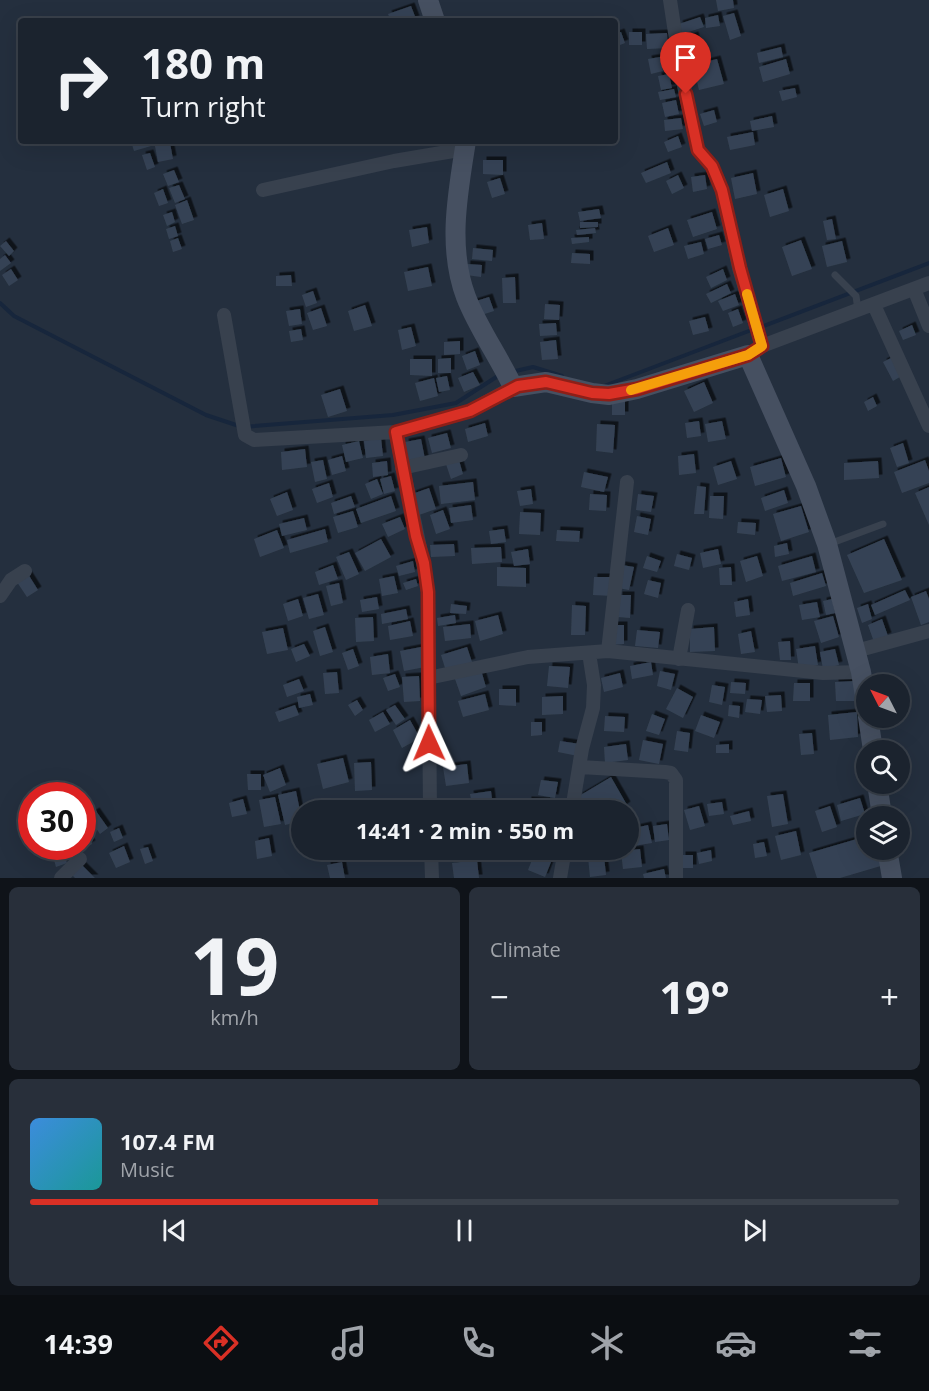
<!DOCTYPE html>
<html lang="en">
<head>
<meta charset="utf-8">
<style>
  body { margin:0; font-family:"Open Sans",sans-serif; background:#282f3a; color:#f1f3f6; height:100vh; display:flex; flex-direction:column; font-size:22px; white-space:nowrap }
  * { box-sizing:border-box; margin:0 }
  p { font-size:20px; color:#a0a4aa }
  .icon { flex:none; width:33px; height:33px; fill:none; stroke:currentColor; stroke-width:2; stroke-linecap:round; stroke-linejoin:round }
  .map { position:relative; height:878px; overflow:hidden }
  .side { display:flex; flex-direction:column; gap:9px; padding:9px; background:#0f1319; flex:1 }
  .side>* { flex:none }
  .banner { position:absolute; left:18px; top:18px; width:600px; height:126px; border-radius:6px; box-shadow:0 6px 24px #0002,0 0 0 2px #39404a; background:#1b232e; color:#f1f3f6; overflow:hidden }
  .needle { width:39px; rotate:312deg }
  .tools { position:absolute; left:856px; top:674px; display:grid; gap:12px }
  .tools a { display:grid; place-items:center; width:54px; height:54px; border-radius:50%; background:#1b232e; box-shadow:0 6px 24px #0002,0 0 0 2px #39404a; font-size:30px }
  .speed { position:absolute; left:18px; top:782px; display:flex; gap:12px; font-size:30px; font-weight:700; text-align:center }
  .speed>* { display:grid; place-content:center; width:78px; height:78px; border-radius:50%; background:#1b232e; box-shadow:0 6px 24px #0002,0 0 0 2px #39404a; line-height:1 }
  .speed .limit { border:9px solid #d22; background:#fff; color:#111 }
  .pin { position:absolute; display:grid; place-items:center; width:51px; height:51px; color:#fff; margin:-62px -26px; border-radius:50% 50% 50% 0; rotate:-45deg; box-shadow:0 0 6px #0007 }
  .pin .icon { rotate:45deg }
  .me { position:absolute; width:66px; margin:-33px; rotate:359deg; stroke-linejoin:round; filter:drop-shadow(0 0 4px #0008) }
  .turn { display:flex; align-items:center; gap:21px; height:126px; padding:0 24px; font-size:27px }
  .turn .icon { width:78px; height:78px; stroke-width:2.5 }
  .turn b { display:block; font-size:42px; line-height:51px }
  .big { font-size:45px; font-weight:700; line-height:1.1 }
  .side .tile { flex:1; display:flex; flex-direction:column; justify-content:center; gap:9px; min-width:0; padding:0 21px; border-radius:9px; background:#282f3a }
  .side .dial { align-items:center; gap:0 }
  .dial b { font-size:78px; line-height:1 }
  .song { display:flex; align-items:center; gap:18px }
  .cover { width:72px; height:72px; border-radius:9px; background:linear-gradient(135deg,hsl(210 70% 55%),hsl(180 70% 35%)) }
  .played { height:6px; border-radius:3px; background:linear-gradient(90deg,#d93025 40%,#39404a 40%) }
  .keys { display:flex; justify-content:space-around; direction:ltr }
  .heat { display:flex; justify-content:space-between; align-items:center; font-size:33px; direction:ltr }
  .side .tiles { flex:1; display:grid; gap:9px; grid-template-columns:1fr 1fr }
  .tile:last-child { grid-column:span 2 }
  .trip { position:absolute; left:291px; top:800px; width:348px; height:60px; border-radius:30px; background:#1b232e; box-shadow:0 6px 24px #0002,0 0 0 2px #39404a; font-weight:700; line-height:60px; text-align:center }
  .dock { display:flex; height:96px; justify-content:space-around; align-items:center; background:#0b0e12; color:#a0a4aa }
  .dock .icon { width:42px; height:42px }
  .dock .on { color:#d93025 }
  .dock b { font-size:27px; color:#f1f3f6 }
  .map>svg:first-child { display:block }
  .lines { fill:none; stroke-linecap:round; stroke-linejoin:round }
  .stream { stroke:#17263c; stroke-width:4 }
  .building { fill:#364354; filter:url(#shadow) }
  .lane { stroke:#38414e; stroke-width:7 }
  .street { stroke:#38414e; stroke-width:14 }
  .secondary { stroke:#465061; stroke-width:20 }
  .route-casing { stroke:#8d1f18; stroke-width:15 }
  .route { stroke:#d93025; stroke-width:10 }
  .slow { stroke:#f59e0b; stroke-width:10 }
</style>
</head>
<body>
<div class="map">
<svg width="929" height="878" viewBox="0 0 929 878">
  <defs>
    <filter id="shadow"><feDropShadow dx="3.5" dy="-3.5" stdDeviation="0" flood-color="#0009"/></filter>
  </defs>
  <rect width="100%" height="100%" fill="#242f3e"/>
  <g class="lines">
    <!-- stream -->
    <path class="stream" d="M0,303L14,316L206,415L242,427L393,415L456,403L501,374
      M761,327L929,263
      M511,372L533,367L562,376
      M604,386L754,329"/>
  </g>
  <!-- building -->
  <path class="building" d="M716,0H733L734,8L718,11Z
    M411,6L416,19L410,21H391L388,14Z
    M734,13L741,36L730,40L723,16Z
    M718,15L720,26L706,28L705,18Z
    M700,17L704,27L682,34L679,24Z
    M621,32L625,43L615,47V34Z
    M629,32H642V45H629Z
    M667,33L668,48L647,49L646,34Z
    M695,35L698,48L685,52L682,39Z
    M781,47L783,57L759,63L757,53Z
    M660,57L663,71L651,74L648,59Z
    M717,59L724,84L699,90L693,65Z
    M786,59L790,74L763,82L759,67Z
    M669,74L672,88L661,90L658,76Z
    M795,88L797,97L782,101L779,91Z
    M674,89L676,97L660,100L658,92Z
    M676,100L679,114L665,117L662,103Z
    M714,110L717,122L704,126L700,114Z
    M772,116L774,127L752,131L750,121Z
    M681,118L683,129L665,131L664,120Z
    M753,132L755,145L730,150L727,137Z
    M678,136L682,147L668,152L664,142Z
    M131,141H149L151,146L134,151Z
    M170,143L173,159L158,162L155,146Z
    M150,153L155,167L147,170L142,155Z
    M483,160H503V175L483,174Z
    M667,162L671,173L646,183L641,173Z
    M174,170L179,182L168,186L163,174Z
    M753,173L757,194L735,199L731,178Z
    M678,175L684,188L672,194L666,181Z
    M705,175L707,189L693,192L691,177Z
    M500,178L505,194L492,198L487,182Z
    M179,185L185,199L175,203L169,188Z
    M163,189L168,203L159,206L154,193Z
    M783,189L789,211L770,217L764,195Z
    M187,200L194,220L182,224L175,205Z
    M599,209L601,218L580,221L578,212Z
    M172,212L175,222L167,226L163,215Z
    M712,212L717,229L693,237L687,220Z
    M832,219L836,239L827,240L823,221Z
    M580,222H598V227L580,228Z
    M542,223L544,239L530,240L528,225Z
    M175,226L178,236L169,239L166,229Z
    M427,227L429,243L412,247L409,230Z
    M595,228L596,233L577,235L576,230Z
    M668,228L674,245L654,252L648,236Z
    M719,235L722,245L708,249L705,239Z
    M589,237V242L572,244L571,238Z
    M178,238L182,249L173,252L170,241Z
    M801,240L812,269L792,276L782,247Z
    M6,241L14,251L9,256L0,246Z
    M842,241L847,262L827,267L822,246Z
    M701,242L704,254L688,259L684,246Z
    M473,248L493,250L492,261L472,259Z
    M572,253L590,254V264L571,263Z
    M5,255L11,263L0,271V259Z
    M467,264L482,265L481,277L466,275Z
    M428,267L432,286L408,291L404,272Z
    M11,269L18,280L9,286L2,275Z
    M723,269L727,280L711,288L706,277Z
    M291,275L292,286H276V276Z
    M515,277L516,303H503L502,278Z
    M727,284L731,293L711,303L706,294Z
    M313,291L317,303L306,307L302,295Z
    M735,294L739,305L723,311L718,301Z
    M489,297L494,311L478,316L473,302Z
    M545,304L560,305L559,320L544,319Z
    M365,305L372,326L354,331L348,311Z
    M321,308L327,326L313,330L307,313Z
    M300,309L302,324L289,326L286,311Z
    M738,309L743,323L733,327L728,313Z
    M705,317L709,331L693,335L689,321Z
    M556,323L557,335L540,336L539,324Z
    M912,325L916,335L903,340L899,331Z
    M411,327L416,346L402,350L398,330Z
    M301,329L303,340L291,342L289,331Z
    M556,340L558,359L542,360L540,342Z
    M460,341V354L444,355V342Z
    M475,351L480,365L467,370L462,356Z
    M895,356L905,374L893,381L883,362Z
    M451,358V373H438V359Z
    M410,359H432V376L410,375Z
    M473,372L480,385L464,392L458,378Z
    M447,376L450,390L439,392L436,378Z
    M434,378L438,396L420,401L415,383Z
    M704,382L713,403L694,412L684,391Z
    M340,389L347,411L328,417L321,395Z
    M873,397L877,406L868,411L864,402Z
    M612,400L625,401V415H612Z
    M699,421L701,436L687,438L685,423Z
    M722,421L726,439L708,442L705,424Z
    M485,423L488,436L468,442L465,429Z
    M597,424L615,425L613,453L596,451Z
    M447,433L451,448L432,453L428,438Z
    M381,438L383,456L366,458L364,441Z
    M421,439L425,459L409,463L405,442Z
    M359,441L363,458L346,462L342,445Z
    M903,443L909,463L897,467L890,448Z
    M305,449L307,467L282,470L281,452Z
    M694,454L696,473L679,475L678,456Z
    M342,456L346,471L332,475L328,460Z
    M458,457L463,474L451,479L445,461Z
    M781,458L786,477L755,486L750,467Z
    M323,460L327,479L315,482L311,462Z
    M925,460L929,471V483L902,493L894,472Z
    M387,461L388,475L373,477L372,463Z
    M731,461L737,479L718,485L713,467Z
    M878,461L879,478L844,480V463Z
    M584,472L608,477L604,492L581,487Z
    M391,476L395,491L384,494L380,479Z
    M377,479L383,494L371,499L365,484Z
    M473,482L475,500L441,504L439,486Z
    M329,483L333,497L317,503L312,489Z
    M697,486L706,487L704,514H694Z
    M929,487V525L915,493Z
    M429,488L436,509L419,515L412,494Z
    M531,489L533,504L520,506L517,491Z
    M784,490L788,503L765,511L761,498Z
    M287,492L293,510L277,516L270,499Z
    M590,494L607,495L606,511L589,510Z
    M638,494L654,496L651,512L636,510Z
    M351,496L355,507L334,514L331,503Z
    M391,496L396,511L361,523L356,509Z
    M710,496H724L723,519L709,518Z
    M471,505L473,520L451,523L449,508Z
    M801,506L809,532L781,541L773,514Z
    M443,510L450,529L436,534L430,515Z
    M353,511L358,527L338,533L333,517Z
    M520,512L541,513L540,535L519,534Z
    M637,516L651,519L648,535L634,532Z
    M400,517L405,529L388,537L382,524Z
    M304,518L307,530L282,536L279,524Z
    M738,522L756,523L755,535L737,533Z
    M325,529L328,542L290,553L287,540Z
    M504,529L506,542L491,544L489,531Z
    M277,530L284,548L260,557L254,539Z
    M557,530L580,531L579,542L556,541Z
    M381,539L391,557L365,571L355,553Z
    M884,539L902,580L864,593L847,555Z
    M787,543L789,554L775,557L774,546Z
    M454,544L455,556L431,557L430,545Z
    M501,547L502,562L472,564L471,548Z
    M528,549L530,564L514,566L511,552Z
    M718,549L721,564L703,568L700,553Z
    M349,552L359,574L346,580L336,557Z
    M677,554L692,558L689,570L674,566Z
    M647,556L661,561L657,572L643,568Z
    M757,556L763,576L746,582L740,561Z
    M812,556L816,572L782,581L778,566Z
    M413,561L415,572L399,576L396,566Z
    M333,565L338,579L319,585L315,572Z
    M622,565L634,567L629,590L618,588Z
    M497,567L526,568V587L497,586Z
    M731,567L732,585H720L719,568Z
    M822,573L826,586L793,596L790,583Z
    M28,574L38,590L27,597L17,582Z
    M394,576L398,593L382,596L379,579Z
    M594,577H614L613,596L593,595Z
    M416,579L418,586L406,590L403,583Z
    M648,580L661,583L658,598L644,594Z
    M339,583L343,603L331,606L326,586Z
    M905,590L910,600L875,615L871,605Z
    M926,591L929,599V622L921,625L911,597Z
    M318,594L324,615L309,619L303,598Z
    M619,595H631L630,618L618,617Z
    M377,597L379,609L362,612L360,600Z
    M298,599L303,616L288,621L283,604Z
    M748,599L750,615L736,617L734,602Z
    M832,599L835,613L826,615L823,601Z
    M817,602L820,617L802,620L799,605Z
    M451,604L467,606L466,614L450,613Z
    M868,604L872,619L862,623L857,608Z
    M572,605L586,606L585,635H571Z
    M406,609L408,619L382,624L381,614Z
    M455,615L456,623L438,626L437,618Z
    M498,615L503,634L480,641L475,621Z
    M833,616L839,637L821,643L814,621Z
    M373,617L374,641L356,642L355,618Z
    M882,619L888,636L874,642L868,625Z
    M410,621L413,636L390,640L388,626Z
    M470,624L471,638L445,641L443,627Z
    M611,625H624V644L611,645Z
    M325,627L333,652L320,656L313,631Z
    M714,627L715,651L690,652V629Z
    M283,628L288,650L267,654L262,632Z
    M637,630L660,632L658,648L635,646Z
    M751,631L755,652L741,654L738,634Z
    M790,641L791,660H780L778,642Z
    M304,644L310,656L296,662L291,649Z
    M815,646L818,665L799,669L796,649Z
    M421,647L425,667L404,671L400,651Z
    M467,647L472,662L446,671L441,655Z
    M353,649L359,666L348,670L342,653Z
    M835,649L839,665L823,669L820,652Z
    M388,654L390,673L372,675L370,657Z
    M651,662L653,675L632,679L630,666Z
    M549,666L570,667L568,688L547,686Z
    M481,670L486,687L461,696L455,679Z
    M660,671L675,674L671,690L657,686Z
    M337,672L339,693L325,694L323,673Z
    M620,673L623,687L604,692L601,678Z
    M395,674L400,687L388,691L383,678Z
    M419,676L420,701L404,702L402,677Z
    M299,679L304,691L287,697L283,685Z
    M855,681V701H836L835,682Z
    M731,682L746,683L745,694L730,693Z
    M794,683H810V701H793Z
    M712,685L725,687L722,705L709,702Z
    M677,688L693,697L683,718L666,709Z
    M499,689H516V706L499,705Z
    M310,694L313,705L299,708L297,697Z
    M485,694L489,710L463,717L458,701Z
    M781,695L782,711L767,712L765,696Z
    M563,696V714L542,715V697Z
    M747,699L762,700L760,714L745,712Z
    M357,700L363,710L355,716L348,705Z
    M295,705L299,715L279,722L275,712Z
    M395,705L405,719L396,725L386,710Z
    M729,705L740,706L739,718L728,716Z
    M383,712L390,724L375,732L369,720Z
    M857,712L858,737L830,740L828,715Z
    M652,714L665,719L659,735L646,731Z
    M701,715L720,722L714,738L695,731Z
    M605,716L625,717L624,732L604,731Z
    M410,720L420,738L402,748L393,730Z
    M531,722H542V735L531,736Z
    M677,731L690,733L688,752L674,750Z
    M812,733L814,754L801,755L799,734Z
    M643,740L663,744L659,764L639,760Z
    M560,741L580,744L578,756L558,752Z
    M626,744L628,760L605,763L604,747Z
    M729,744V753H716V745Z
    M343,758L349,782L323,789L317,764Z
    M371,762L372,790L355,791L354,763Z
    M467,764L469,783L446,786L443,767Z
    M280,768L286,785L270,792L263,775Z
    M247,774H261V790H248Z
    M611,777L627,805L620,810H587L579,796Z
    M541,780L558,782L555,798L538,795Z
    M296,791L302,821L285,825L278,795Z
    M491,791L493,807L473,810L470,794Z
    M783,794L788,824L772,827L767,796Z
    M275,797L281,824L264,827L259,800Z
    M860,798L865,814L841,821L837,805Z
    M243,799L247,814L232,817L229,803Z
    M528,800L547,801V810H527Z
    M722,802L724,814L709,816L707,804Z
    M699,806L705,826L690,830L684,810Z
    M830,806L837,827L822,832L815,811Z
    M96,811L108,828L100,834L88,816Z
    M749,811L751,821L733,825L730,816Z
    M82,824L92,844L79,850L78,846H82Z
    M667,824L669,840L655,842L653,826Z
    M648,825L652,843L633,846L630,829Z
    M119,828L123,838L114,842L110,832Z
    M796,831L801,855L781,860L775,836Z
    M867,836V849H879L884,865L840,878H817L809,853Z
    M269,838L272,856L257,859L255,841Z
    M764,842L767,856L755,858L753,844Z
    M124,846L130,862L116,868L109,853Z
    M148,847L153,861L145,864L140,849Z
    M310,849H328L329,858L312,860Z
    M454,849H467L469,857L456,860Z
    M640,849L642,867L623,869L621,851Z
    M711,850L712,861L699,864L697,853Z
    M63,852L67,863L56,867L53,856Z
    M534,855L551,862L545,877L528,870Z
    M682,855H693V868H682Z
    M604,856L606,875L590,877L588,857Z
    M477,860L479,878H454L452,863Z
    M342,862L345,878H330L327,865Z
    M81,864L95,878H75L71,874Z
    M664,869L666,878H644L643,874Z"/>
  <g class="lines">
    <!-- lane -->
    <path class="lane" d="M835,275L856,296L858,310
      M829,544L883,524"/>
    <!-- street -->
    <path class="street" d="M670,0L681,72L698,150L712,166L722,190L739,268L762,346
      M263,190L394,161L465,149
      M914,289L929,326
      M874,305L929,426
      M224,315L245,435L254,440L396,432L470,411L513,387
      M755,351L762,346L929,283
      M396,432C405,485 420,538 428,592L430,810
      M402,468L461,455
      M0,596L11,580L25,571
      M608,651L627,482
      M856,651L929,631
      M679,659L688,610
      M428,678L528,657L608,651L823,673L861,672
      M580,767L665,772L671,773L676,780V878
      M572,810L582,749L593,708L594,685L589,653
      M431,849L432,878
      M61,878L80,859
      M560,878L565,849"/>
    <!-- secondary -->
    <path class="secondary" d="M428,0L435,21
      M466,141C458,192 447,247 466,297C478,328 499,357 513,387L546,382L592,393L609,395L637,389L748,355L806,486L827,544L861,672L867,708
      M868,717L873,750
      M877,783L882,816
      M887,849L892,878"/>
  </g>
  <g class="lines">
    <!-- route casing -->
    <g class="route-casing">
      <path id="route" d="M429,743L428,592L424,563L416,536L396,432L470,411L518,386L546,382L592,393L609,394L637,389L748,355L762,346L740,268L722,190L712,166L698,150L686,94"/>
    </g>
    <!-- route -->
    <use href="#route" class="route"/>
    <!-- slow -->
    <path class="slow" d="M631,390L748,355L762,346L747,294"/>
  </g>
</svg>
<div class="tools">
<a><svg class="needle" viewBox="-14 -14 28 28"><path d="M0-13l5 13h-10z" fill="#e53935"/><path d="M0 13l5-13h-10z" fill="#a0a4aa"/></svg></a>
<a><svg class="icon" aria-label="search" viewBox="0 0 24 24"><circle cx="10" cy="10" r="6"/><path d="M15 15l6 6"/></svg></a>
<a><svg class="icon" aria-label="layers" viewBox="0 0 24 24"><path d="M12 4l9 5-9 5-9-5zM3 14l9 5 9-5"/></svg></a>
</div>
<div class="speed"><div class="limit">30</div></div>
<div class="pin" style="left:686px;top:94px;background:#d93025"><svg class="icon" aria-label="arrive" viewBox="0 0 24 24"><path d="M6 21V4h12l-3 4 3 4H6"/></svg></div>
<svg class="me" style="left:429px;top:743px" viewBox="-20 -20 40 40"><path d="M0-17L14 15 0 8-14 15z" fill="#d93025" stroke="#fff" stroke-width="4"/></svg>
<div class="trip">14:41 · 2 min · 550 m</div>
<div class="banner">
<div class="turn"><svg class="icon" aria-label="right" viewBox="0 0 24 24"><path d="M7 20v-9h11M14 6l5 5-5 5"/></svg><div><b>180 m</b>Turn right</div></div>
</div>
</div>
<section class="side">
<div class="tiles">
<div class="tile dial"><b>19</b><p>km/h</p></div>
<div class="tile"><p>Climate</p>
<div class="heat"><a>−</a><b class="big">19°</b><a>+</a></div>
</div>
<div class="tile">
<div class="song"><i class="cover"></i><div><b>107.4 FM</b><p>Music</p></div></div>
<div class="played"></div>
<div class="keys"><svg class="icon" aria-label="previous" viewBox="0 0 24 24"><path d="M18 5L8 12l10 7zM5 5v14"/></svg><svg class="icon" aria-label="pause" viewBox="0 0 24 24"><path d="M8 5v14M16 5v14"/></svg><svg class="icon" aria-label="next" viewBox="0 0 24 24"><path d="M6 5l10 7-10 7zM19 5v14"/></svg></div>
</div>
</div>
</section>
<nav class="dock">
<b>14:39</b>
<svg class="icon on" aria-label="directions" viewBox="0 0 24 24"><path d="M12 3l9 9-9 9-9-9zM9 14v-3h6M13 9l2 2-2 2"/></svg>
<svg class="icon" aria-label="music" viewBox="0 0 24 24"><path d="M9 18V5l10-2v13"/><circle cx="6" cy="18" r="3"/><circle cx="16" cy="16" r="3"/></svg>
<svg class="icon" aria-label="phone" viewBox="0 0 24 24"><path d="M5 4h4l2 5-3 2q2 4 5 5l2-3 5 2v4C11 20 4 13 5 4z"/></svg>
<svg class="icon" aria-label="climate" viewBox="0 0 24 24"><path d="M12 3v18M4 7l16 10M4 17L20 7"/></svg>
<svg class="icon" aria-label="car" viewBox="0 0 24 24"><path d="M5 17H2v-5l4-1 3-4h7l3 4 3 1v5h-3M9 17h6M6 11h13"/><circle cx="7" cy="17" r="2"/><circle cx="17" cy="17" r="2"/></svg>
<svg class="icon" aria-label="filters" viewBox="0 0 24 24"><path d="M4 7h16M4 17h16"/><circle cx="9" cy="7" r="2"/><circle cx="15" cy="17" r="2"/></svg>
</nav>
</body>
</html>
